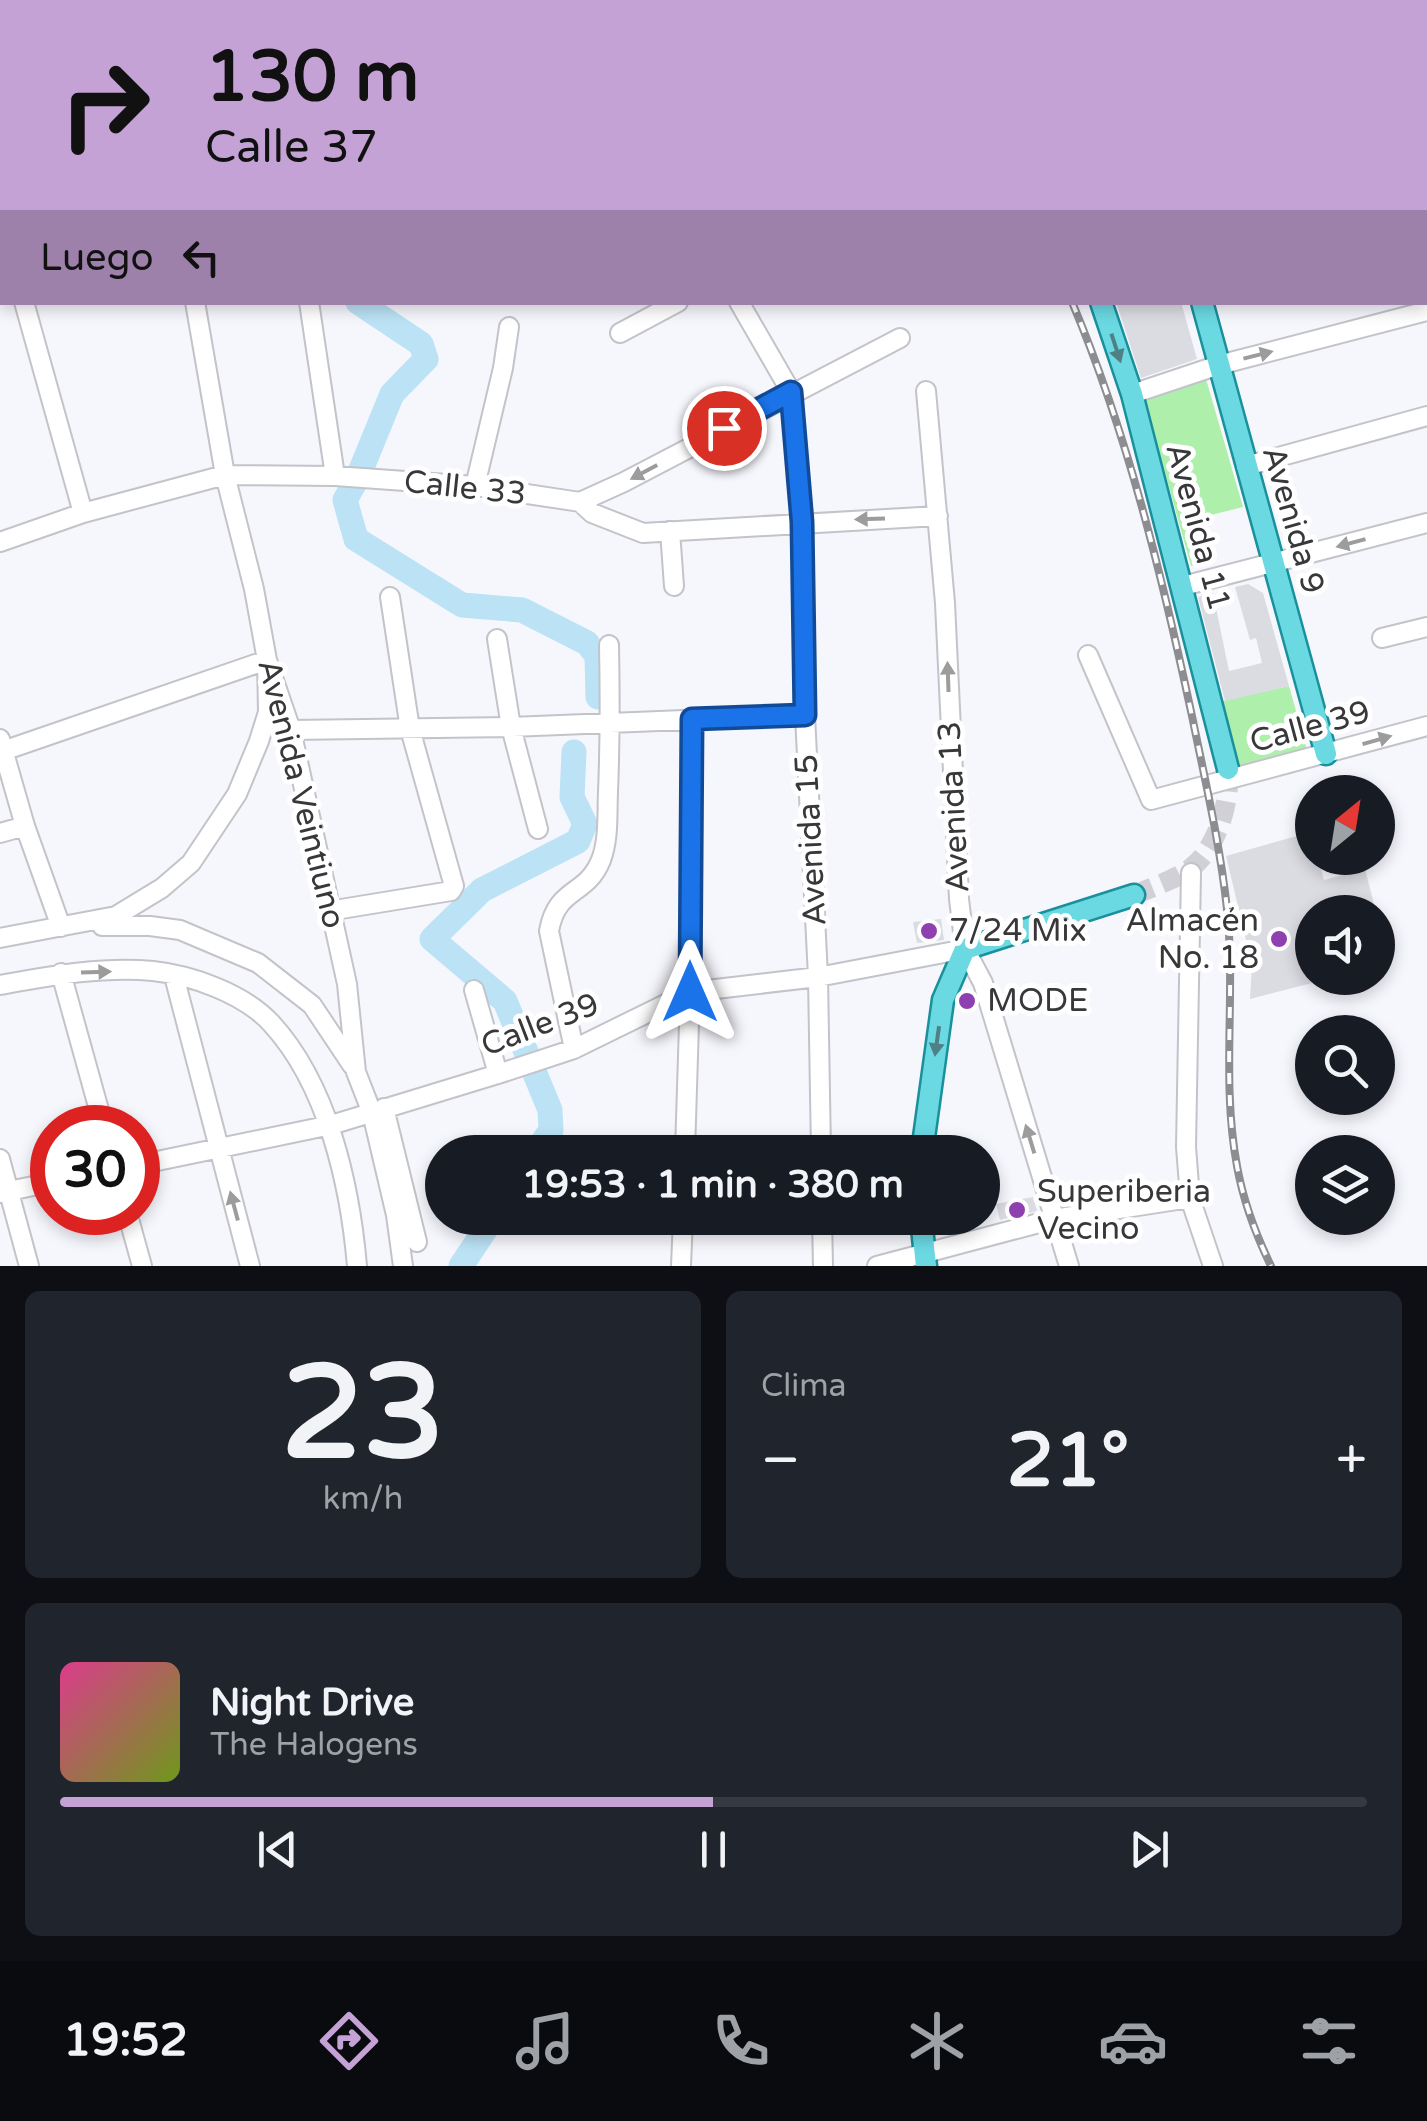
<!DOCTYPE html>
<html lang="es">
<head>
<meta charset="utf-8">
<style>
  body { margin:0; font-family:"Varela Round",sans-serif; background:#20242c; color:#f1f3f6; height:100vh; display:flex; flex-direction:column; font-size:38px; white-space:nowrap }
  * { box-sizing:border-box; margin:0 }
  p { font-size:32px; color:#9ea1a6 }
  .icon { flex:none; width:55px; height:55px; fill:none; stroke:currentColor; stroke-width:2; stroke-linecap:round; stroke-linejoin:round }
  .map { position:relative; height:1266px; overflow:hidden }
  .drawer { display:flex; flex-direction:column; gap:25px; padding:25px; background:#0d0f14; flex:1 }
  .drawer>* { flex:none }
  .top-card { position:absolute; left:0px; top:0px; width:1428px; height:305px; box-shadow:0 5px 15px #0003; background:#c5a2d6; color:#111; overflow:hidden }
  .needle { width:65px; rotate:30deg }
  .controls { position:absolute; left:1295px; top:775px; display:grid; gap:20px }
  .controls a { display:grid; place-items:center; width:100px; height:100px; border-radius:50%; background:#171b24; box-shadow:0 5px 15px #0003; font-size:50px }
  .speed { position:absolute; left:30px; top:1105px; display:flex; gap:20px; font-size:50px; font-weight:700; text-align:center }
  .speed>* { display:grid; place-content:center; width:130px; height:130px; border-radius:50%; background:#171b24; box-shadow:0 5px 15px #0003; line-height:1 }
  .speed .limit { border:15px solid #d22; background:#fff; color:#111 }
  .pin { position:absolute; display:grid; place-items:center; width:85px; height:85px; color:#fff; margin:-42px; border:5px solid #fff; border-radius:50%; box-shadow:0 2px 10px #0007 }
  .me { position:absolute; width:110px; margin:-55px; rotate:0deg; stroke-linejoin:round; filter:drop-shadow(0 0 8px #0008) }
  .turn { display:flex; align-items:center; gap:35px; height:210px; padding:0 40px; font-size:45px }
  .turn .icon { width:130px; height:130px; stroke-width:2.5 }
  .turn b { display:block; font-size:70px; line-height:85px }
  .then { display:flex; align-items:center; height:95px; padding:0 40px; background:#0003; gap:20px; font-size:38px }
  .big { font-size:75px; font-weight:800; line-height:1.1 }
  .drawer .tile { flex:1; display:flex; flex-direction:column; justify-content:center; gap:15px; min-width:0; padding:0 35px; border-radius:15px; background:#20242c }
  .drawer .dial { align-items:center; gap:0 }
  .dial b { font-size:130px; line-height:1 }
  .song { display:flex; align-items:center; gap:30px }
  .cover { width:120px; height:120px; border-radius:15px; background:linear-gradient(135deg,hsl(330 70% 55%),hsl(80 70% 35%)) }
  .played { height:10px; border-radius:5px; background:linear-gradient(90deg,#c5a2d6 50%,#363941 50%) }
  .keys { display:flex; justify-content:space-around; direction:ltr }
  .heat { display:flex; justify-content:space-between; align-items:center; font-size:55px; direction:ltr }
  .drawer .tiles { flex:1; display:grid; gap:25px; grid-template-columns:1fr 1fr }
  .tile:last-child { grid-column:span 2 }
  .trip { position:absolute; left:425px; top:1135px; width:575px; height:100px; border-radius:50px; background:#171b24; box-shadow:0 5px 15px #0003; font-weight:800; line-height:100px; text-align:center }
  .menu { display:flex; height:160px; justify-content:space-around; align-items:center; background:#090b0e; color:#9ea1a6 }
  .menu .icon { width:70px; height:70px }
  .menu .on { color:#c5a2d6 }
  .menu b { font-size:45px; color:#f1f3f6 }
  .map>svg:first-child { display:block }
  .green { fill:#aeefab }
  .lines { fill:none; stroke-linecap:round; stroke-linejoin:round }
  .river { stroke:#bbe2f5; stroke-width:25 }
  .building { fill:#dbdbe2 }
  .major-tunnel { stroke:#d0d0d6; stroke-width:20; stroke-dasharray:20 10; stroke-linecap:butt }
  .minor-casing { stroke:#c3c3ca; stroke-width:22 }
  .major-casing { stroke:#19909b; stroke-width:25 }
  .minor { stroke:#fff; stroke-width:18 }
  .major { stroke:#6bd9e2; stroke-width:20 }
  .rail-casing { stroke:#8c8c91; stroke-width:8 }
  .rail { stroke:#fff; stroke-width:4; stroke-dasharray:11; stroke-linecap:butt }
  .oneway { fill:#4f8086 }
  .oneway2 { fill:#9c9c9d }
  .route-casing { stroke:#114b97; stroke-width:25 }
  .route { stroke:#1a73e8; stroke-width:18 }
  .poi-dot { fill:#8f40b0; stroke:#fff; stroke-width:4 }
  .labels { text-anchor:middle; dominant-baseline:central; stroke-width:10; stroke-linejoin:round; paint-order:stroke }
  .street-label { font-size:32px; fill:#38383b; stroke:#fff }
  .poi-label { font-size:32px; fill:#38383b; stroke:#fff; text-anchor:start }
</style>
</head>
<body>
<div class="map">
<svg width="1427" height="1266" viewBox="0 0 1427 1266">
  <rect width="100%" height="100%" fill="#f6f6fd"/>
  <!-- green -->
  <path class="green" d="M1206,379L1243,507L1203,517L1214,560L1191,566L1144,398Z
    M1289,686L1307,750L1236,769L1218,702Z"/>
  <g class="lines">
    <!-- river -->
    <path class="river" d="M385,2L388,0
      M358,302L421,344L426,359L392,394L358,477L345,500L356,539L462,605L522,610L587,643L597,656L598,697
      M536,1152L551,1130L550,1110L505,1001L432,939L482,890L578,841L585,824L572,797L574,752
      M461,1266L493,1218"/>
  </g>
  <!-- building -->
  <path class="building" d="M1116,302H1181L1197,359L1141,378Z
    M1248,584L1263,593L1289,686L1225,701L1198,597L1213,593L1229,671L1262,663L1256,638L1250,640L1235,587Z
    M1311,832L1312,858H1318L1324,880L1365,869L1376,912H1312V983L1250,999L1252,965L1226,856Z
    M941,919L944,940L917,943L913,922Z
    M1033,1197L1037,1211L1000,1220L996,1204Z"/>
  <g class="lines">
    <!-- major-tunnel -->
    <path class="major-tunnel" d="M1134,895C1152,887 1175,880 1191,868C1217,849 1231,800 1228,769"/>
    <!-- minor casing -->
    <g class="minor-casing">
      <path id="minor" d="M25,0L27,2
        M205,0L207,2
        M564,0L565,2
        M729,0L731,2
        M1136,0L1139,2
        M1370,0L1373,2
        M227,2L229,0
        M1009,2L1012,0
        M1425,6L1427,3
        M0,123H2
        M1425,138H1427
        M0,219L2,226
        M24,302L83,513
        M195,302L225,475L254,589L267,660L291,730L347,984L356,1072L372,1113L396,1215L403,1266
        M309,302L335,476
        M739,302L791,392L802,522L805,715L818,977L821,1152
        M620,333L678,302
        M926,391L945,603L959,899L965,949L983,983L1069,1266
        M1132,394L1219,365L1427,311
        M1246,466L1427,416
        M475,486L503,368L509,327
        M580,502L592,513L643,533L938,516
        M670,531L674,586
        M0,542L83,513L225,475L335,476L475,486L580,502L624,482L900,338
        M1183,586L1427,523
        M1382,638L1427,627
        M497,639L511,727L538,829
        M1088,655L1151,800L1427,726
        M291,730L511,727L805,715
        M0,739L25,826L61,927
        M0,752L267,660L268,712L259,741L237,794L191,863L162,888L116,916L0,938
        M0,833L25,826
        M1191,873L1186,1147L1190,1198L1213,1266
        M329,911L451,891L454,886L410,729L390,597
        M102,926H150L180,930L258,963L312,1005L352,1065
        M61,973L104,1128
        M174,976L250,1266
        M0,985C50,976 102,966 153,971C192,975 244,994 271,1023C328,1085 350,1185 357,1266
        M474,990L498,1074
        M574,1049L549,931C557,886 586,897 601,860C609,839 607,814 608,792C610,743 610,694 609,645
        M384,1108L417,1242
        M685,1152L690,992L692,719
        M0,1159L29,1266
        M138,1165L331,1125L498,1074L574,1049L690,992L818,977L965,949
        M0,1193L52,1182
        M127,1212L142,1266
        M822,1218L823,1266
        M681,1266L683,1218
        M877,1266L1054,1219L1190,1198"/>
    </g>
    <!-- major casing -->
    <g class="major-casing">
      <path id="major" d="M985,0L986,2
        M1119,0L1120,2
        M1101,302L1132,394L1228,769
        M1202,302L1326,754
        M922,1152L943,1000L965,949L1134,895
        M921,1218L926,1266"/>
    </g>
    <!-- minor -->
    <use href="#minor" class="minor"/>
    <!-- major -->
    <use href="#major" class="major"/>
    <!-- rail casing -->
    <g class="rail-casing">
      <path id="rail" d="M917,0L919,2
        M1072,302C1128,435 1162,576 1192,716C1205,780 1220,844 1227,909C1236,994 1221,1081 1237,1166C1243,1200 1256,1235 1271,1266"/>
    </g>
    <!-- rail -->
    <use href="#rail" class="rail"/>
  </g>
  <!-- one-way arrows -->
  <defs><path id="oneway-solid" d="M-6-.8H1V-3.2L6.5 0L1 3.2V.8H-6Z" transform="scale(2.5)"/></defs>
  <g class="oneway">
    <use href="#oneway-solid" transform="translate(1116 348) rotate(72)"/>
    <use href="#oneway-solid" transform="translate(937 1041) rotate(98)"/>
  </g>
  <g class="oneway2">
    <use href="#oneway-solid" transform="translate(1258 355) rotate(-14)"/>
    <use href="#oneway-solid" transform="translate(644 472) rotate(152)"/>
    <use href="#oneway-solid" transform="translate(870 519) rotate(178)"/>
    <use href="#oneway-solid" transform="translate(1351 543) rotate(165)"/>
    <use href="#oneway-solid" transform="translate(948 677) rotate(-92)"/>
    <use href="#oneway-solid" transform="translate(1377 740) rotate(-16)"/>
    <use href="#oneway-solid" transform="translate(96 972) rotate(-2)"/>
    <use href="#oneway-solid" transform="translate(1030 1139) rotate(-107)"/>
    <use href="#oneway-solid" transform="translate(234 1206) rotate(-105)"/>
  </g>
  <g class="lines">
    <!-- route casing -->
    <g class="route-casing">
      <path id="route" d="M690,992L692,719L805,715L802,522L791,392L724,428"/>
    </g>
    <!-- route -->
    <use href="#route" class="route"/>
  </g>
  <!-- markers -->
  <g class="poi-dot">
    <circle cx="929" cy="931" r="10"/>
    <circle cx="1279" cy="939" r="10"/>
    <circle cx="967" cy="1001" r="10"/>
    <circle cx="1017" cy="1210" r="10"/>
  </g>
  <g class="labels">
    <!-- street labels -->
    <g class="street-label">
      <text transform="translate(465 488) rotate(6)">Calle 33</text>
      <text transform="translate(1293 520) rotate(74)">Avenida 9</text>
      <text transform="translate(1198 527) rotate(75)">Avenida 11</text>
      <text transform="translate(1310 727) rotate(-15)">Calle 39</text>
      <text transform="translate(301 794) rotate(76)">Avenida Veintiuno</text>
      <text transform="translate(954 807) rotate(-93)">Avenida 13</text>
      <text transform="translate(811 840) rotate(-93)">Avenida 15</text>
      <text transform="translate(540 1025) rotate(-21)">Calle 39</text>
    </g>
    <!-- poi labels -->
    <g class="poi-label">
      <text x="1259" y="921" text-anchor="end">Almacén<tspan x="1259" dy="37">No. 18</tspan></text>
      <text x="949" y="931">7/24 Mix</text>
      <text x="987" y="1001">MODE</text>
      <text x="1037" y="1192">Superiberia<tspan x="1037" dy="37">Vecino</tspan></text>
    </g>
  </g>
</svg>
<div class="controls">
<a><svg class="needle" viewBox="-14 -14 28 28"><path d="M0-13l5 13h-10z" fill="#e53935"/><path d="M0 13l5-13h-10z" fill="#9ea1a6"/></svg></a>
<a><svg class="icon" aria-label="sound" viewBox="0 0 24 24"><path d="M4 9h4l5-4v14l-5-4H4zM17 9q2 3 0 6"/></svg></a>
<a><svg class="icon" aria-label="search" viewBox="0 0 24 24"><circle cx="10" cy="10" r="6"/><path d="M15 15l6 6"/></svg></a>
<a><svg class="icon" aria-label="layers" viewBox="0 0 24 24"><path d="M12 4l9 5-9 5-9-5zM3 14l9 5 9-5"/></svg></a>
</div>
<div class="speed"><div class="limit">30</div></div>
<div class="pin" style="left:724px;top:428px;background:#d93025"><svg class="icon" aria-label="arrive" viewBox="0 0 24 24"><path d="M6 21V4h12l-3 4 3 4H6"/></svg></div>
<svg class="me" style="left:690px;top:992px" viewBox="-20 -20 40 40"><path d="M0-17L14 15 0 8-14 15z" fill="#1a73e8" stroke="#fff" stroke-width="4"/></svg>
<div class="trip">19:53 · 1 min · 380 m</div>
<div class="top-card">
<div class="turn"><svg class="icon" aria-label="right" viewBox="0 0 24 24"><path d="M7 20v-9h11M14 6l5 5-5 5"/></svg><div><b>130 m</b>Calle 37</div></div>
<div class="then">Luego<svg class="icon" aria-label="left" viewBox="0 0 24 24"><path d="M17 20v-9H6M10 6l-5 5 5 5"/></svg></div>
</div>
</div>
<section class="drawer">
<div class="tiles">
<div class="tile dial"><b>23</b><p>km/h</p></div>
<div class="tile"><p>Clima</p>
<div class="heat"><a>−</a><b class="big">21°</b><a>+</a></div>
</div>
<div class="tile">
<div class="song"><i class="cover"></i><div><b>Night Drive</b><p>The Halogens</p></div></div>
<div class="played"></div>
<div class="keys"><svg class="icon" aria-label="previous" viewBox="0 0 24 24"><path d="M18 5L8 12l10 7zM5 5v14"/></svg><svg class="icon" aria-label="pause" viewBox="0 0 24 24"><path d="M8 5v14M16 5v14"/></svg><svg class="icon" aria-label="next" viewBox="0 0 24 24"><path d="M6 5l10 7-10 7zM19 5v14"/></svg></div>
</div>
</div>
</section>
<nav class="menu">
<b>19:52</b>
<svg class="icon on" aria-label="directions" viewBox="0 0 24 24"><path d="M12 3l9 9-9 9-9-9zM9 14v-3h6M13 9l2 2-2 2"/></svg>
<svg class="icon" aria-label="music" viewBox="0 0 24 24"><path d="M9 18V5l10-2v13"/><circle cx="6" cy="18" r="3"/><circle cx="16" cy="16" r="3"/></svg>
<svg class="icon" aria-label="phone" viewBox="0 0 24 24"><path d="M5 4h4l2 5-3 2q2 4 5 5l2-3 5 2v4C11 20 4 13 5 4z"/></svg>
<svg class="icon" aria-label="climate" viewBox="0 0 24 24"><path d="M12 3v18M4 7l16 10M4 17L20 7"/></svg>
<svg class="icon" aria-label="car" viewBox="0 0 24 24"><path d="M5 17H2v-5l4-1 3-4h7l3 4 3 1v5h-3M9 17h6M6 11h13"/><circle cx="7" cy="17" r="2"/><circle cx="17" cy="17" r="2"/></svg>
<svg class="icon" aria-label="filters" viewBox="0 0 24 24"><path d="M4 7h16M4 17h16"/><circle cx="9" cy="7" r="2"/><circle cx="15" cy="17" r="2"/></svg>
</nav>
</body>
</html>
